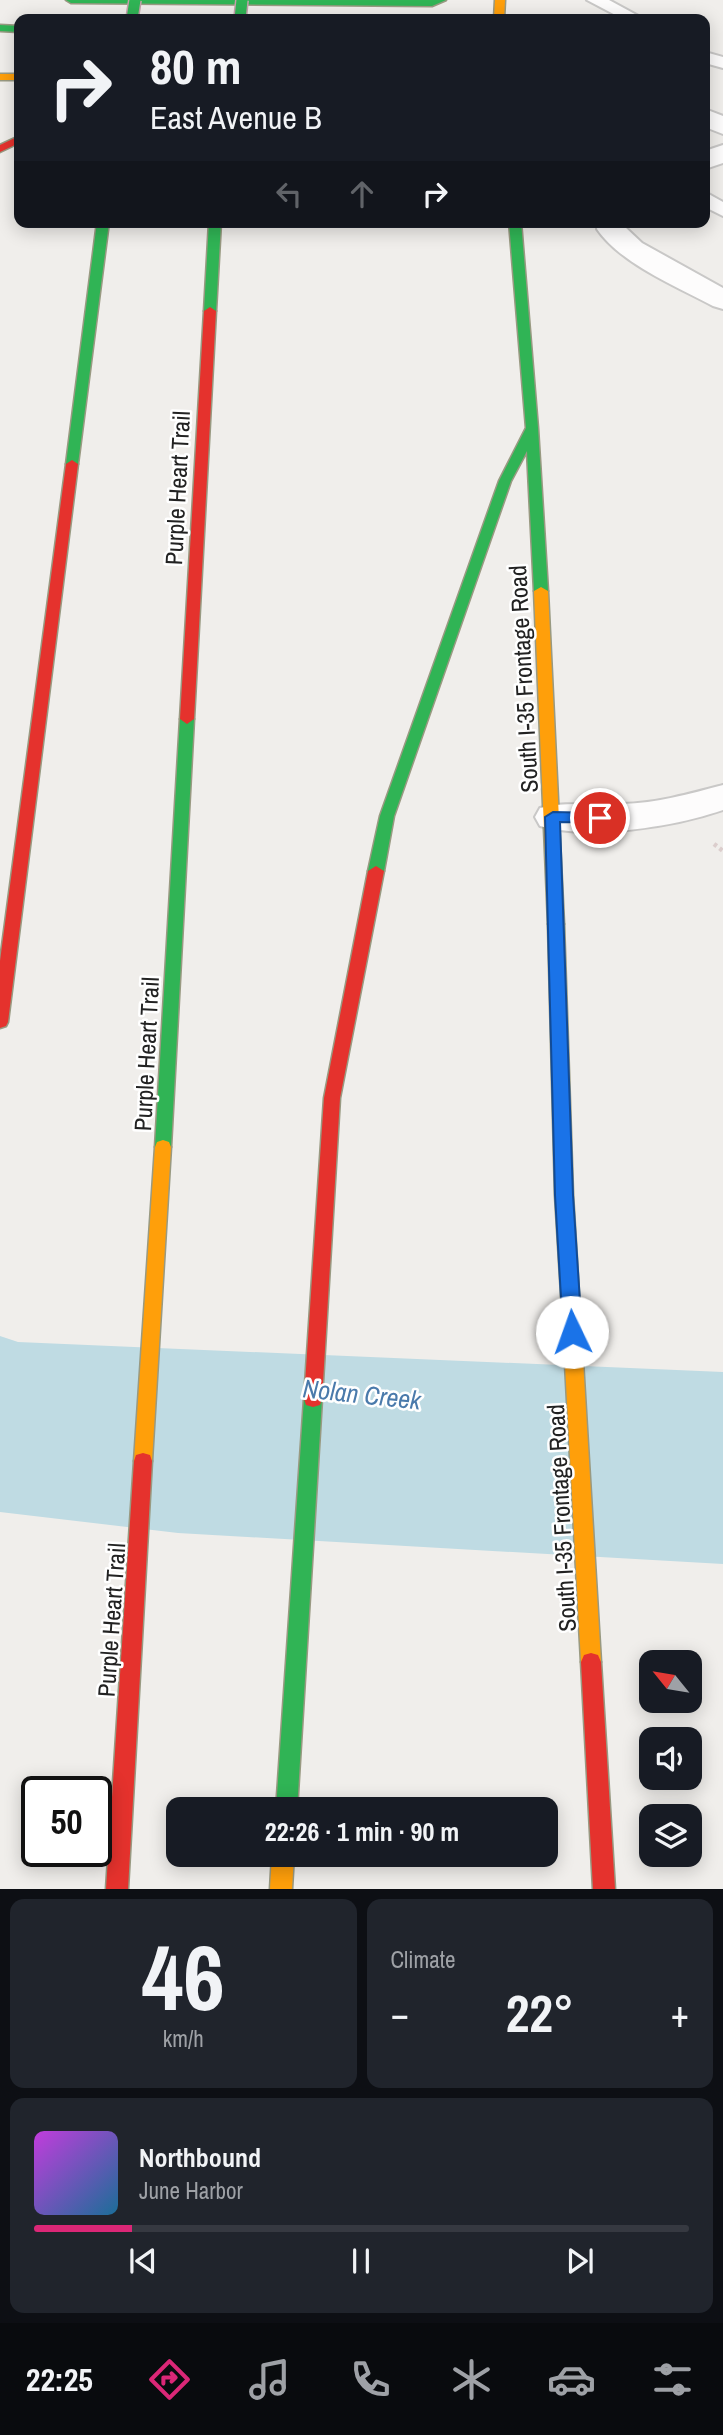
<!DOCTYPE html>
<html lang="en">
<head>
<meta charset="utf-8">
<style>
  body { margin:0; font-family:"Archivo Narrow",sans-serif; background:#20242c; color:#f1f3f6; height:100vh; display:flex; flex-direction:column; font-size:26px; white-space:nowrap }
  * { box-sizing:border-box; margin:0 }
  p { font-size:23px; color:#9ea1a6 }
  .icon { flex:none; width:38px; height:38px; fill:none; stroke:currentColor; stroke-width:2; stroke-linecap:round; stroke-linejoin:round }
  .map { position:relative; height:1889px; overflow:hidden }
  .sheet { display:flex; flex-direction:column; gap:10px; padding:10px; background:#0d0f14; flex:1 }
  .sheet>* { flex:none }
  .hud { position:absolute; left:14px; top:14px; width:696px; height:214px; border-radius:14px; box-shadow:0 4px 18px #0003; background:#171b24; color:#f1f3f6; overflow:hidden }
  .needle { width:46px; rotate:300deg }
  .fabs { position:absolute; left:639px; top:1650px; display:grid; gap:14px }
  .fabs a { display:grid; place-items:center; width:63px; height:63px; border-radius:14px; background:#171b24; box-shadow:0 4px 18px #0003; font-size:35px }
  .speed { position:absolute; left:21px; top:1776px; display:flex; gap:14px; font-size:35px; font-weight:700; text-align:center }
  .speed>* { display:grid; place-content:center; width:91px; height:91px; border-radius:50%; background:#171b24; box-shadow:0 4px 18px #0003; line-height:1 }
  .speed .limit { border:4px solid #111; border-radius:10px; background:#fff; color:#111 }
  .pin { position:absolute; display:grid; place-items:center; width:60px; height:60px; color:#fff; margin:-30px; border:4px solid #fff; border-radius:50%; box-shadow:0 2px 7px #0007 }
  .me { position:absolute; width:77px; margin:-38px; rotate:357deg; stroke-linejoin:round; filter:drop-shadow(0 0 5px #0008) }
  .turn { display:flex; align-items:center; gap:24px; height:147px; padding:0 21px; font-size:32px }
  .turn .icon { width:91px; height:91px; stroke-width:2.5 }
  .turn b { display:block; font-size:49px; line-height:60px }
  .lanes { display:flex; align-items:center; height:66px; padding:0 21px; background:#0003; justify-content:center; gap:35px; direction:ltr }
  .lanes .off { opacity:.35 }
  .big { font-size:52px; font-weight:700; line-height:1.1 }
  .sheet .widget { flex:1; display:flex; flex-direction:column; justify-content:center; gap:10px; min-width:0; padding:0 24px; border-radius:14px; background:#20242c }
  .sheet .dial { align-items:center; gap:0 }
  .dial b { font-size:91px; line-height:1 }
  .song { display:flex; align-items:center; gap:21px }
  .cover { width:84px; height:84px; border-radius:10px; background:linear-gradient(135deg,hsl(290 70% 55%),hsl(200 70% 35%)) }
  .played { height:7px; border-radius:4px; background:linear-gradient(90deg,#db2777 15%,#363941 15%) }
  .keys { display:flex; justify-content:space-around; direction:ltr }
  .heat { display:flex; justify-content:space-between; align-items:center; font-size:38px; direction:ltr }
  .sheet .tiles { flex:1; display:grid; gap:10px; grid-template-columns:1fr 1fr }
  .widget:last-child { grid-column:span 2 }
  .trip { position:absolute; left:166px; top:1797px; width:392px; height:70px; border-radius:14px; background:#171b24; box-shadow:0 4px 18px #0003; font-weight:700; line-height:70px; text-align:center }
  .dock { display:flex; height:112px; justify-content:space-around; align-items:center; background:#090b0e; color:#9ea1a6 }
  .dock .icon { width:49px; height:49px }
  .dock .active { color:#db2777 }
  .dock b { font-size:32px; color:#f1f3f6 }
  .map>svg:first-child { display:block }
  .water { fill:#bfdbe3 }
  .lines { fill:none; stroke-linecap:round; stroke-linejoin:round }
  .lane-casing { stroke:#c9c8c7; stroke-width:4 }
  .street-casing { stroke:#c9c8c7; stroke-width:4 }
  .fast-casing { stroke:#999a82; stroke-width:3 }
  .slow-casing { stroke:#999a82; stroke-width:3 }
  .jam-casing { stroke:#999a82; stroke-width:3 }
  .path { stroke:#dccecd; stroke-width:4.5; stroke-dasharray:3.5 3.5; stroke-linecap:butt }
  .lane { fill:#fdfcfc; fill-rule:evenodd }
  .street { fill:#fdfcfc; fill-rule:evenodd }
  .fast { fill:#30b455; fill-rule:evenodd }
  .slow { fill:#ff9f0a; fill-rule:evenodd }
  .jam { fill:#e5322d; fill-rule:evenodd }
  .fast-bridge-casing { stroke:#c5a2ac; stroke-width:14; stroke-linecap:butt }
  .fast-bridge { stroke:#30b455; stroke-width:11 }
  .route { fill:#1a73e8; stroke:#114b97; stroke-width:2 }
  .labels { text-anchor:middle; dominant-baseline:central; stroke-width:5; stroke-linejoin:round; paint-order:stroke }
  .street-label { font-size:24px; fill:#222; stroke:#fff }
  .water-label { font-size:26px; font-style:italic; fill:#4a7aab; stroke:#fff }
</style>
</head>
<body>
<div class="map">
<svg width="723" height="1889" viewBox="0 0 723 1889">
  <rect width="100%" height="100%" fill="#f0eeeb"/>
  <!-- water -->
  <path class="water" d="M0,1336L18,1342L723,1372V1564L178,1533L0,1512Z"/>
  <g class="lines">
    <!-- lane casing -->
    <g class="lane-casing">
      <path id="lane" d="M587,0H609L644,19H623Z
        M705,52L723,57V68L705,63Z
        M705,192L723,202V216L705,207Z"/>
    </g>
    <!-- street casing -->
    <g class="street-casing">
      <path id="street" d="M705,109L723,116V134L705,127Z
        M723,145V163L705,169V151Z
        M598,222H626L625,227L642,243L723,288V309L713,306C676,286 621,264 597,229Z
        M723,785V810C674,827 590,840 540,826L535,817L540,808C566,801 595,806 622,804C657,803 689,794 723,785Z"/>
    </g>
    <!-- fast casing -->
    <g class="fast-casing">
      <path id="fast" d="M66,0H446L432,6L71,3Z
        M0,25L19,26V32L0,31Z
        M97,222H109L78,464L72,468L66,464Z
        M209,222H221L216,311L210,315L204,311Z
        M509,222H521L538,428L548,591L541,595L534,591L527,451L511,481L394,816L384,871L376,876L368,871L380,816L499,481L526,428Z
        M187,714L194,719L171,1147L169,1152H157L155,1147L180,719Z
        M556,918L564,924L573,1195L581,1327L578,1332L572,1334L566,1332L563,1327L555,1195L548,924Z
        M313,1391L320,1393L322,1399L297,1810H276L304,1399L306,1393Z"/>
    </g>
    <!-- slow casing -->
    <g class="slow-casing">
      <path id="slow" d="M495,0H505L504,19H494Z
        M0,74H19V80H0Z
        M541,587L548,591L564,924L556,930L548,924L534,591Z
        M163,1140L169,1142L171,1147L152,1461L150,1467L143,1469L136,1467L134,1461L155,1147L157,1142Z
        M572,1320L578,1322L581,1327L601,1662L598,1669L591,1671L584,1669L581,1662L563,1327L566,1322Z
        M272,1855H294L292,1889H270Z"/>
    </g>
    <!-- jam casing -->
    <g class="jam-casing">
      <path id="jam" d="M19,136V143L0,152V145Z
        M210,307L216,311L194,719L187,724L180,719L204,311Z
        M72,460L78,464L8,1022L6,1026L0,1028V961L66,464Z
        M376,866L384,871L340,1098L322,1399L320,1405L313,1407L306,1405L304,1399L324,1098L368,871Z
        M143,1453L150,1455L152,1461L128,1889H106L134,1461L136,1455Z
        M591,1653L598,1655L601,1662L615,1889H593L581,1662L584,1655Z"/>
    </g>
    <!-- path -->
    <path class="path" d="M714,844L723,851"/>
    <!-- lane -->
    <use href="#lane" class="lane"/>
    <!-- street -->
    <use href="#street" class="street"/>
    <!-- fast -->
    <use href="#fast" class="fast"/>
    <!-- slow -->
    <use href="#slow" class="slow"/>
    <!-- jam -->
    <use href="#jam" class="jam"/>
    <!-- fast-bridge casing -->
    <g class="fast-bridge-casing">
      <path id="fast-bridge" d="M132,19L135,0
        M240,19L242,0"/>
    </g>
    <!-- fast-bridge -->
    <use href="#fast-bridge" class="fast-bridge"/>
  </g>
  <!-- route -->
  <path class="route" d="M553,812L600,813L607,818L600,823L560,822L573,1195L582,1332L579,1337L572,1340L566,1337L563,1332L555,1195L545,817Z"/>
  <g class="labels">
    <!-- street labels -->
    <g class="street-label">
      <text transform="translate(177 488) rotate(-87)">Purple Heart Trail</text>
      <text transform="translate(523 679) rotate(-93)">South I-35 Frontage Road</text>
      <text transform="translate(146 1054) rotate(-87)">Purple Heart Trail</text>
      <text transform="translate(561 1518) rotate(-93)">South I-35 Frontage Road</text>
      <text transform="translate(111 1620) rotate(-86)">Purple Heart Trail</text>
    </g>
    <!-- water labels -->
    <g class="water-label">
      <text transform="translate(362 1394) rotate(6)">Nolan Creek</text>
    </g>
  </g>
</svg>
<div class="fabs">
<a><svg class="needle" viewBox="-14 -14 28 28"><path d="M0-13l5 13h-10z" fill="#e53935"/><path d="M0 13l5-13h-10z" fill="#9ea1a6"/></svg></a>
<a><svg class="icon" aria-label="sound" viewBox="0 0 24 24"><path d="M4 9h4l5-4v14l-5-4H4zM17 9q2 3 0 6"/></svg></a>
<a><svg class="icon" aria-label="layers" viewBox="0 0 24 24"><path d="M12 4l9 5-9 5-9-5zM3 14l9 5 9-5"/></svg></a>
</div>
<div class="speed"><div class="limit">50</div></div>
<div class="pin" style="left:600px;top:818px;background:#d93025"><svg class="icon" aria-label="arrive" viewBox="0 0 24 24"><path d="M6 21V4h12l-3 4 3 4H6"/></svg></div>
<svg class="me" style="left:572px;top:1332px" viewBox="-20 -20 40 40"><circle r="19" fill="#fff"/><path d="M0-13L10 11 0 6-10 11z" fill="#1a73e8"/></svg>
<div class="trip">22:26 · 1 min · 90 m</div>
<div class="hud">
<div class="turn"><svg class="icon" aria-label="right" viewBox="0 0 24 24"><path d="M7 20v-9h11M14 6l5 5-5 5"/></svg><div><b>80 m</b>East Avenue B</div></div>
<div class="lanes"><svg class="icon off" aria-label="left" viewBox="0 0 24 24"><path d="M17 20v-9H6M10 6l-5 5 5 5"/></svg><svg class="icon off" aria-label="ahead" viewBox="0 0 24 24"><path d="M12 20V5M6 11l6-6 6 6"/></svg><svg class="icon" aria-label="right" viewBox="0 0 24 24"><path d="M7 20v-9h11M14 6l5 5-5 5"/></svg></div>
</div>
</div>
<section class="sheet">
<div class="tiles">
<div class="widget dial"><b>46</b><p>km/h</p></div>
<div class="widget"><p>Climate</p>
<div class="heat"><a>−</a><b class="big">22°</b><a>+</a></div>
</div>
<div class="widget">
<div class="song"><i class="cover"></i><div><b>Northbound</b><p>June Harbor</p></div></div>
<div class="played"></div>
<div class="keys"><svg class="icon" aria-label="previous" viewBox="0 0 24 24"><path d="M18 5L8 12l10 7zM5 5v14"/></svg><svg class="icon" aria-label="pause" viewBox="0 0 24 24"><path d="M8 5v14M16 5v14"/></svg><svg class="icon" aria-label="next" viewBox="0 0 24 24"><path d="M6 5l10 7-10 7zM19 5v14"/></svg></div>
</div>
</div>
</section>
<nav class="dock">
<b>22:25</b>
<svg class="icon active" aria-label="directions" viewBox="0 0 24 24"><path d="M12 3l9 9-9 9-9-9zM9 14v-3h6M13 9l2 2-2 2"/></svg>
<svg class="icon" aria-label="music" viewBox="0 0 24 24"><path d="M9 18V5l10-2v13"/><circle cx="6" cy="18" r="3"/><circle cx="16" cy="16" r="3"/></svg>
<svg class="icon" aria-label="phone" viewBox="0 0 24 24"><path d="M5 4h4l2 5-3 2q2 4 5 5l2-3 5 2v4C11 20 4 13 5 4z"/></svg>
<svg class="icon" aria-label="climate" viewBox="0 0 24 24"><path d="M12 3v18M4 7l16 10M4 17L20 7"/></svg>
<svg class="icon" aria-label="car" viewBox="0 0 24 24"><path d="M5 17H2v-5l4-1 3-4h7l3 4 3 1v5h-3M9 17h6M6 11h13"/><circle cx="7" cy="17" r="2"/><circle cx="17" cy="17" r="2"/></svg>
<svg class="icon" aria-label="filters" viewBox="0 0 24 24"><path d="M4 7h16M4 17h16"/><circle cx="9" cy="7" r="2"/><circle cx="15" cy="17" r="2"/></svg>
</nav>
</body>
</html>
